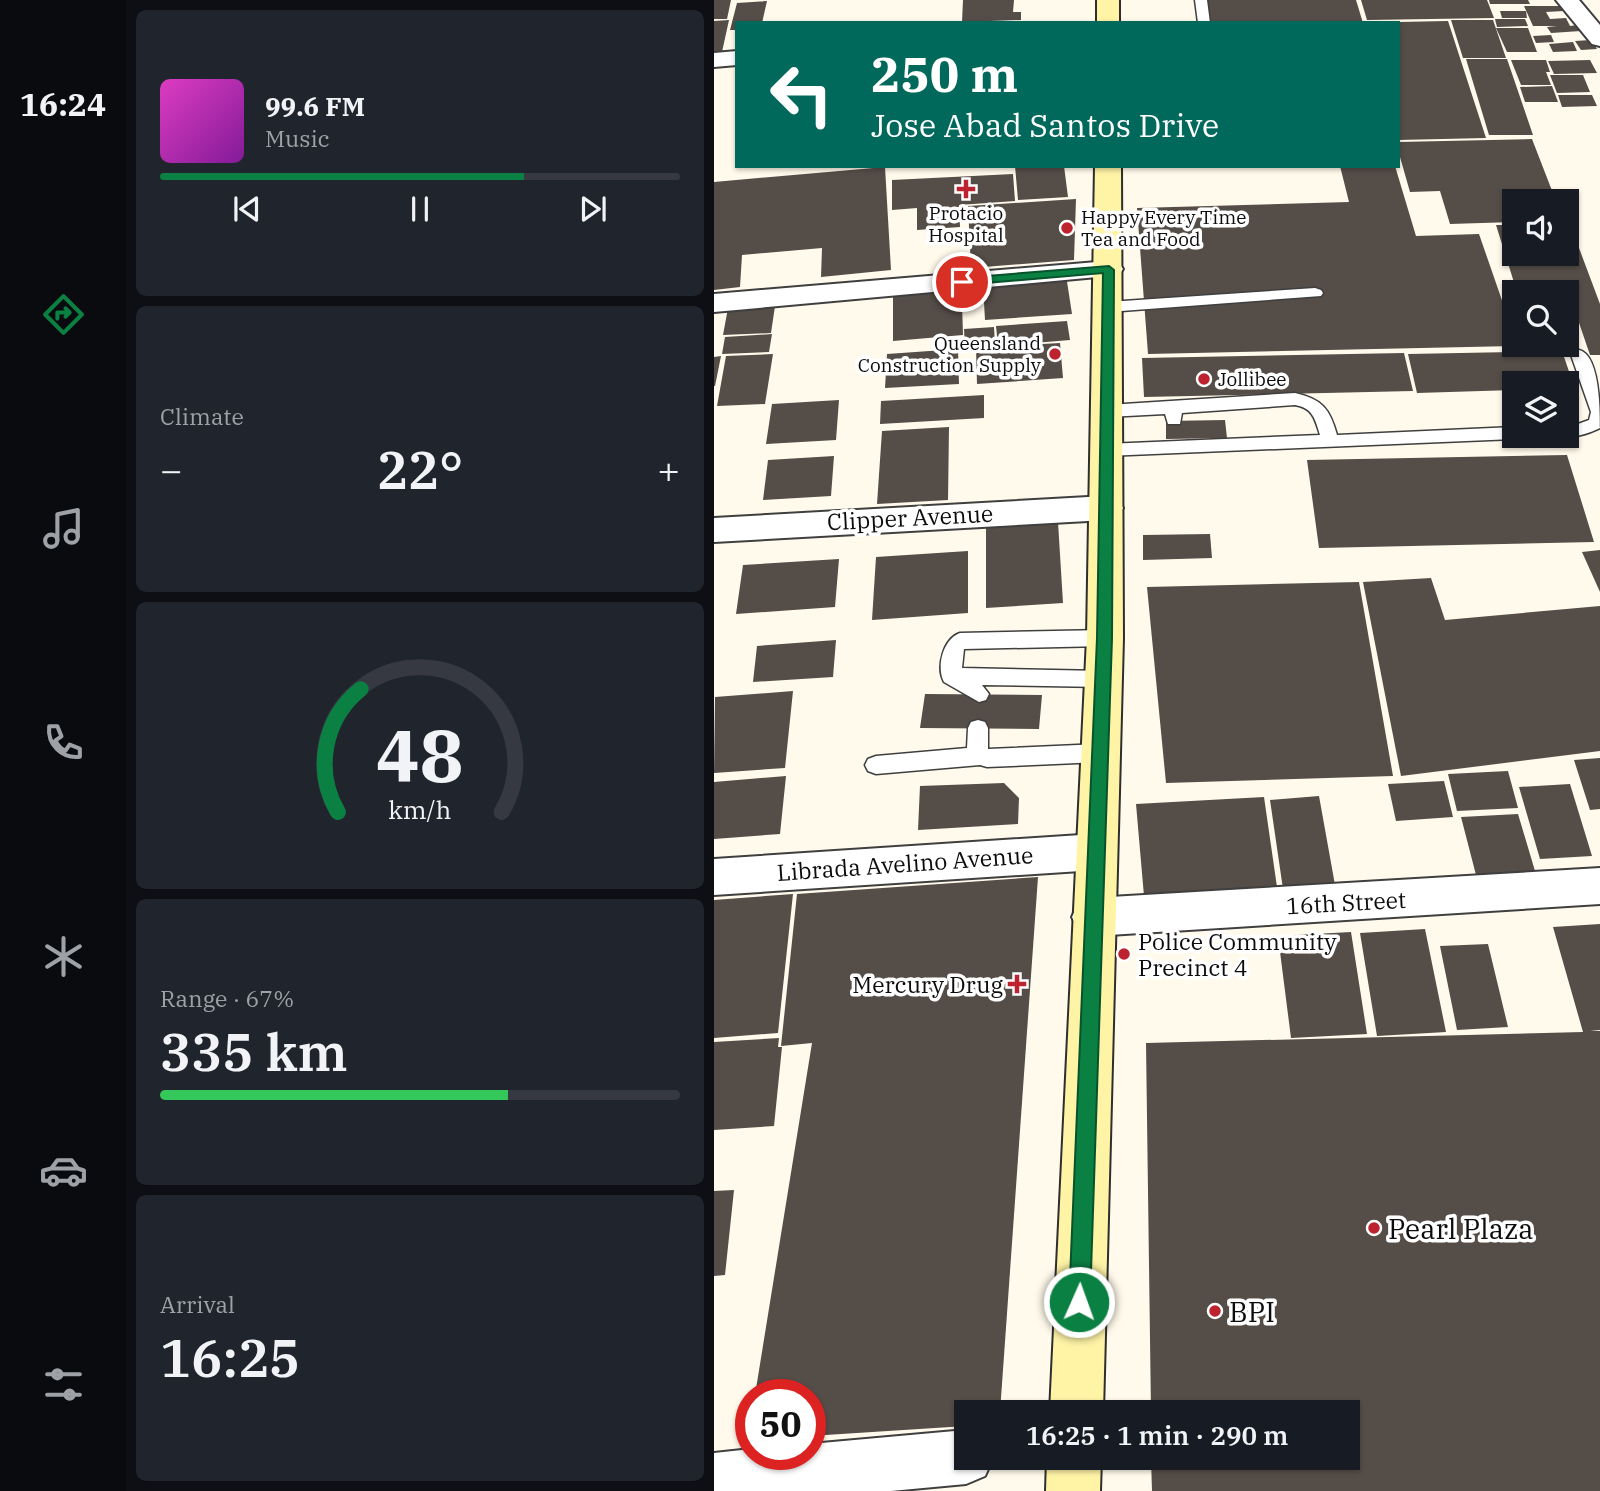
<!DOCTYPE html>
<html lang="en">
<head>
<meta charset="utf-8">
<style>
  body { margin:0; font-family:"IBM Plex Serif",serif; background:#20242c; color:#f1f3f6; height:100vh; display:flex; flex-direction:column; font-size:26px; white-space:nowrap }
  * { box-sizing:border-box; margin:0 }
  p { font-size:23px; color:#9ea1a6 }
  .icon { flex:none; width:38px; height:38px; fill:none; stroke:currentColor; stroke-width:2; stroke-linecap:round; stroke-linejoin:round }
  .map { position:relative; flex:1; overflow:hidden }
  .side { display:flex; flex-direction:column; gap:10px; padding:10px; background:#0d0f14; width:588px }
  .side>* { flex:none }
  .banner { position:absolute; left:21px; top:21px; width:665px; height:147px; border-radius:0px; box-shadow:0 2px 5px #0004; background:#00695c; color:#fff; overflow:hidden }
  .buttons { position:absolute; left:788px; top:189px; display:grid; gap:14px }
  .buttons a { display:grid; place-items:center; width:77px; height:77px; border-radius:0px; background:#171b24; box-shadow:0 2px 5px #0004; font-size:35px }
  .speed { position:absolute; left:21px; top:1379px; display:flex; gap:14px; font-size:35px; font-weight:700; text-align:center }
  .speed>* { display:grid; place-content:center; width:91px; height:91px; border-radius:50%; background:#171b24; box-shadow:0 2px 5px #0004; line-height:1 }
  .speed .limit { border:10px solid #d22; background:#fff; color:#111 }
  .pin { position:absolute; display:grid; place-items:center; width:60px; height:60px; color:#fff; margin:-30px; border:4px solid #fff; border-radius:50%; box-shadow:0 2px 7px #0007 }
  .me { position:absolute; width:77px; margin:-38px; rotate:2deg; stroke-linejoin:round; filter:drop-shadow(0 0 5px #0008) }
  .turn { display:flex; align-items:center; gap:24px; height:147px; padding:0 21px; font-size:32px }
  .turn .icon { width:91px; height:91px; stroke-width:2.5 }
  .turn b { display:block; font-size:49px; line-height:60px }
  .big { font-size:52px; font-weight:600; line-height:1.1 }
  .side .card { flex:1; display:flex; flex-direction:column; justify-content:center; gap:10px; min-width:0; padding:0 24px; border-radius:10px; background:#20242c }
  .side .dial { align-items:center; gap:0 }
  .dial svg { height:182px; overflow:visible; fill:none; stroke:#363941; stroke-width:7; stroke-linecap:round; text-anchor:middle }
  .dial text { fill:#f1f3f6; stroke:none }
  .song { display:flex; align-items:center; gap:21px }
  .cover { width:84px; height:84px; border-radius:10px; background:linear-gradient(135deg,hsl(310 70% 55%),hsl(290 70% 35%)) }
  .played { height:7px; border-radius:4px; background:linear-gradient(90deg,#0b8043 70%,#363941 70%) }
  .keys { display:flex; justify-content:space-around; direction:ltr }
  .heat { display:flex; justify-content:space-between; align-items:center; font-size:38px; direction:ltr }
  .charge { height:10px; border-radius:5px; background:linear-gradient(90deg,#34c759 67%,#363941 0) }
  .trip { position:absolute; left:240px; top:1400px; width:406px; height:70px; border-radius:0px; background:#171b24; box-shadow:0 2px 5px #0004; font-weight:600; line-height:70px; text-align:center }
  main { display:flex; flex:1; min-height:0 }
  .menu { display:flex; flex-direction:column; width:126px; justify-content:space-around; align-items:center; background:#090b0e; color:#9ea1a6 }
  .menu .icon { width:49px; height:49px }
  .menu .selected { color:#0b8043 }
  .menu b { font-size:32px; color:#f1f3f6 }
  .map>svg:first-child { display:block }
  .building { fill:#554d48 }
  .lines { fill:none; stroke-linecap:round; stroke-linejoin:round }
  .lane-casing { stroke:#3f3f3f; stroke-width:3 }
  .street-casing { stroke:#3f3f3f; stroke-width:4 }
  .secondary-casing { stroke:#2e2e2e; stroke-width:4 }
  .lane { fill:#fff; fill-rule:evenodd }
  .street { fill:#fff; fill-rule:evenodd }
  .secondary { fill:#fff3a6; fill-rule:evenodd }
  .route { fill:#0b8043; stroke:#07532c; stroke-width:2 }
  .poi-dot { fill:#bd232f; stroke:#fff; stroke-width:2.5 }
  .labels { text-anchor:middle; dominant-baseline:central; stroke-width:7; stroke-linejoin:round; paint-order:stroke }
  .far-poi-label { font-size:19px; fill:#0c0c0c; stroke:#fff; text-anchor:start }
  .street-label { font-size:23px; fill:#0c0c0c; stroke:#fff }
  .poi-label { font-size:23px; fill:#0c0c0c; stroke:#fff; text-anchor:start }
  .near-poi-label { font-size:28px; fill:#0c0c0c; stroke:#fff; text-anchor:start }
</style>
</head>
<body>
<main>
<nav class="menu">
<b>16:24</b>
<svg class="icon selected" aria-label="directions" viewBox="0 0 24 24"><path d="M12 3l9 9-9 9-9-9zM9 14v-3h6M13 9l2 2-2 2"/></svg>
<svg class="icon" aria-label="music" viewBox="0 0 24 24"><path d="M9 18V5l10-2v13"/><circle cx="6" cy="18" r="3"/><circle cx="16" cy="16" r="3"/></svg>
<svg class="icon" aria-label="phone" viewBox="0 0 24 24"><path d="M5 4h4l2 5-3 2q2 4 5 5l2-3 5 2v4C11 20 4 13 5 4z"/></svg>
<svg class="icon" aria-label="climate" viewBox="0 0 24 24"><path d="M12 3v18M4 7l16 10M4 17L20 7"/></svg>
<svg class="icon" aria-label="car" viewBox="0 0 24 24"><path d="M5 17H2v-5l4-1 3-4h7l3 4 3 1v5h-3M9 17h6M6 11h13"/><circle cx="7" cy="17" r="2"/><circle cx="17" cy="17" r="2"/></svg>
<svg class="icon" aria-label="filters" viewBox="0 0 24 24"><path d="M4 7h16M4 17h16"/><circle cx="9" cy="7" r="2"/><circle cx="15" cy="17" r="2"/></svg>
</nav>
<section class="side">
<div class="card">
<div class="song"><i class="cover"></i><div><b>99.6 FM</b><p>Music</p></div></div>
<div class="played"></div>
<div class="keys"><svg class="icon" aria-label="previous" viewBox="0 0 24 24"><path d="M18 5L8 12l10 7zM5 5v14"/></svg><svg class="icon" aria-label="pause" viewBox="0 0 24 24"><path d="M8 5v14M16 5v14"/></svg><svg class="icon" aria-label="next" viewBox="0 0 24 24"><path d="M6 5l10 7-10 7zM19 5v14"/></svg></div>
</div>
<div class="card"><p>Climate</p>
<div class="heat"><a>−</a><b class="big">22°</b><a>+</a></div>
</div>
<div class="card dial"><svg viewBox="0 0 100 80">
<path d="M14 69A42 42 0 1 1 86 69"/>
<path d="M14 69A42 42 0 0 1 24 15" stroke="#0b8043"/>
<text x="50" y="56" font-size="32" font-weight="700">48</text>
<text x="50" y="72" font-size="11">km/h</text>
</svg></div>
<div class="card"><p>Range · 67%</p><b class="big">335 km</b><div class="charge"></div></div>
<div class="card"><p>Arrival</p><b class="big">16:25</b></div>
</section>
<div class="map">
<svg width="886" height="1491" viewBox="0 0 886 1491">
  <rect width="100%" height="100%" fill="#fffaeb"/>
  <!-- building -->
  <path class="building" d="M0,0H17L13,19H0Z
    M249,0H300L299,12H307V20L248,22Z
    M493,0H642L649,23H495Z
    M647,0H773L780,18L653,20Z
    M775,0H814L816,4H776Z
    M53,1L48,23H23V30H16L23,3Z
    M810,6H848L850,11L832,12L836,19L852,18L856,26L863,25L867,31L837,33L833,27L843,26H819Z
    M786,11H812L813,18H788Z
    M781,19H811L814,26L783,27Z
    M15,20L8,52L0,53V21Z
    M737,20H779L792,58H749Z
    M734,21L772,138L684,140V22Z
    M782,28H814L823,52H793Z
    M837,35L840,42L822,43L819,36Z
    M877,40L883,49L867,50L861,41Z
    M859,42L863,51L839,52L835,44Z
    M752,59H793L819,135H775Z
    M797,60H832L836,72H832L837,85H807Z
    M876,60L883,73L840,74L834,61Z
    M836,75H869L876,92L843,93Z
    M838,86L844,102H811L806,87Z
    M844,95H878L883,106L848,107Z
    M818,139L842,201H800V222L736,224L726,191L696,192L684,150V142Z
    M301,166H350L354,197L304,200Z
    M626,166H681L702,236L765,234L800,335V346L434,354L423,208L635,202Z
    M171,167L177,270L107,277L108,248L28,255L26,287L0,290V182Z
    M299,174L301,201L245,205L246,227L203,230V208L178,210V180Z
    M362,199L360,260L257,268L254,206Z
    M852,224H856L886,304V355H876L862,314H852V292H803L782,225H800V254H852Z
    M352,275L358,314L271,320L269,285Z
    M240,291V304L248,303L249,335L179,341V296Z
    M61,306L57,333L9,335L14,308Z
    M353,321L356,340L284,346L282,326Z
    M280,327L281,345L251,348L250,329Z
    M58,334L55,352L8,354L11,337Z
    M346,343L349,378L263,384L262,348Z
    M244,349L245,384L171,388L173,354Z
    M848,351L861,389H852V383H800V390L703,393L694,354Z
    M690,353L699,391L430,397L428,358Z
    M59,354L51,404L3,406L12,356Z
    M7,356L1,386H0V357Z
    M270,395V418L166,424L167,401Z
    M125,400L122,440L52,444L58,404Z
    M511,420L513,438L452,439V421Z
    M235,427L234,500L163,504L168,431Z
    M853,455L880,542L605,548L593,460Z
    M120,456L117,496L49,500L54,460Z
    M344,522L349,603L272,608V526Z
    M496,534L498,558L429,560V535Z
    M886,550V592L868,552Z
    M254,551V613L158,620L162,557Z
    M125,559L121,607L22,614L29,565Z
    M717,578L731,620L886,606V751L687,776L649,582Z
    M645,582L679,776L452,783L433,587Z
    M122,640L119,677L39,682L43,646Z
    M79,691L71,768L0,773L1,697Z
    M211,694L328,695L325,729L206,728Z
    M886,758V809L876,810L860,760Z
    M794,771L804,808L743,811L734,774Z
    M72,776L66,834L0,839V782Z
    M730,781L739,817L682,821L674,784Z
    M290,783L305,798L304,824L204,830L206,786Z
    M856,784L878,856L826,859L805,787Z
    M605,796L621,885L569,889L556,800Z
    M550,797L563,887L430,896L422,804Z
    M804,814L821,871L762,875L747,817Z
    M324,877L286,1412H252V1426L96,1436V1395H41L98,1043L67,1046L83,894Z
    M79,894L64,1033L0,1038V900Z
    M886,924V1030L876,1031H886V1491H438L437,1458H634V1412H437L432,1043L869,1032L839,927Z
    M711,929L732,1032L663,1036L646,933Z
    M637,932L653,1034L577,1038L564,936Z
    M774,944L794,1027L743,1030L726,946Z
    M65,1038L64,1047H68L60,1126L0,1130V1042Z
    M20,1190L11,1275L0,1276V1191Z"/>
  <g class="lines">
    <!-- lane casing -->
    <g class="lane-casing">
      <path id="lane" d="M481,0H493L496,23H484Z
        M601,288L607,290L609,293L607,296L394,312L386,307L394,302Z
        M865,350C886,355 886,410 886,428C873,434 862,438 848,436H852V425L864,424L875,420L877,412L857,355Z
        M581,393C608,399 616,409 623,435L800,427V436H807L800,439L392,456L383,450L392,444L606,435C601,419 599,408 581,405L468,413L466,424H454L451,414L394,417L385,411L394,405Z
        M391,630L398,633L401,638L398,643L391,646L250,649L248,668L389,671L396,673L399,679L396,685L389,687L268,685L275,694L272,700L265,702L230,682C222,667 229,639 246,633Z
        M264,720L271,722L274,728V749L386,744L393,747L397,753L393,759L386,762L273,767L266,765L162,774L154,771L151,765L154,759L162,756L253,748L254,728L257,722Z"/>
    </g>
    <!-- street casing -->
    <g class="street-casing">
      <path id="street" d="M842,0H865L886,25V46L878,44Z
        M23,51V65L0,67V53Z
        M395,261L405,263L409,269L405,275L0,312V294Z
        M392,496L404,500L409,508L404,516L392,520L0,542V518Z
        M382,834L396,839L402,852L396,865L382,870L0,895V859Z
        M886,868V904L379,936L364,930L358,917L364,904L379,898Z
        M252,1430V1458H279L271,1476L252,1484L177,1491H0V1453L37,1449V1454H96V1444Z"/>
    </g>
    <!-- secondary casing -->
    <g class="secondary-casing">
      <path id="secondary" d="M383,0H405V23H383Z
        M381,166H407L409,638L389,1412H336L373,638Z
        M333,1458H387L386,1491H332Z"/>
    </g>
    <!-- lane -->
    <use href="#lane" class="lane"/>
    <!-- street -->
    <use href="#street" class="street"/>
    <!-- secondary -->
    <use href="#secondary" class="secondary"/>
  </g>
  <!-- route -->
  <path class="route" d="M395,266L400,270L398,638L376,1302L373,1310L365,1313L358,1310L355,1302L383,638L389,273L248,285L243,282L248,278Z"/>
  <!-- markers -->
  <g class="poi-dot">
    <path d="M248.5 178.5h7v7h7v7h-7v7h-7v-7h-7v-7h7z"/>
    <circle cx="353" cy="228" r="7"/>
    <circle cx="341" cy="354" r="7"/>
    <circle cx="490" cy="379" r="7"/>
    <circle cx="410" cy="954" r="7"/>
    <path d="M299.5 973.5h7v7h7v7h-7v7h-7v-7h-7v-7h7z"/>
    <circle cx="660" cy="1228" r="7"/>
    <circle cx="501" cy="1311" r="7"/>
  </g>
  <g class="labels">
    <!-- far-poi labels -->
    <g class="far-poi-label">
      <text x="252" y="213" text-anchor="middle">Protacio<tspan x="252" dy="22">Hospital</tspan></text>
      <text x="367" y="217">Happy Every Time<tspan x="367" dy="22">Tea and Food</tspan></text>
      <text x="327" y="343" text-anchor="end">Queensland<tspan x="327" dy="22">Construction Supply</tspan></text>
      <text x="504" y="379">Jollibee</text>
    </g>
    <!-- street labels -->
    <g class="street-label">
      <text transform="translate(196 517) rotate(-3)">Clipper Avenue</text>
      <text transform="translate(191 863) rotate(-4)">Librada Avelino Avenue</text>
      <text transform="translate(632 902) rotate(-3)">16th Street</text>
    </g>
    <!-- poi labels -->
    <g class="poi-label">
      <text x="424" y="941">Police Community<tspan x="424" dy="26">Precinct 4</tspan></text>
      <text x="289" y="984" text-anchor="end">Mercury Drug</text>
    </g>
    <!-- near-poi labels -->
    <g class="near-poi-label">
      <text x="674" y="1228">Pearl Plaza</text>
      <text x="515" y="1311">BPI</text>
    </g>
  </g>
</svg>
<div class="buttons">
<a><svg class="icon" aria-label="sound" viewBox="0 0 24 24"><path d="M4 9h4l5-4v14l-5-4H4zM17 9q2 3 0 6"/></svg></a>
<a><svg class="icon" aria-label="search" viewBox="0 0 24 24"><circle cx="10" cy="10" r="6"/><path d="M15 15l6 6"/></svg></a>
<a><svg class="icon" aria-label="layers" viewBox="0 0 24 24"><path d="M12 4l9 5-9 5-9-5zM3 14l9 5 9-5"/></svg></a>
</div>
<div class="speed"><div class="limit">50</div></div>
<div class="pin" style="left:248px;top:282px;background:#d93025"><svg class="icon" aria-label="arrive" viewBox="0 0 24 24"><path d="M6 21V4h12l-3 4 3 4H6"/></svg></div>
<svg class="me" style="left:365px;top:1302px" viewBox="-20 -20 40 40"><circle r="17" fill="#0b8043" stroke="#fff" stroke-width="3"/><path d="M0-11L8 9 0 5-8 9z" fill="#fff"/></svg>
<div class="trip">16:25 · 1 min · 290 m</div>
<div class="banner">
<div class="turn"><svg class="icon" aria-label="left" viewBox="0 0 24 24"><path d="M17 20v-9H6M10 6l-5 5 5 5"/></svg><div><b>250 m</b>Jose Abad Santos Drive</div></div>
</div>
</div>
</main>
</body>
</html>
